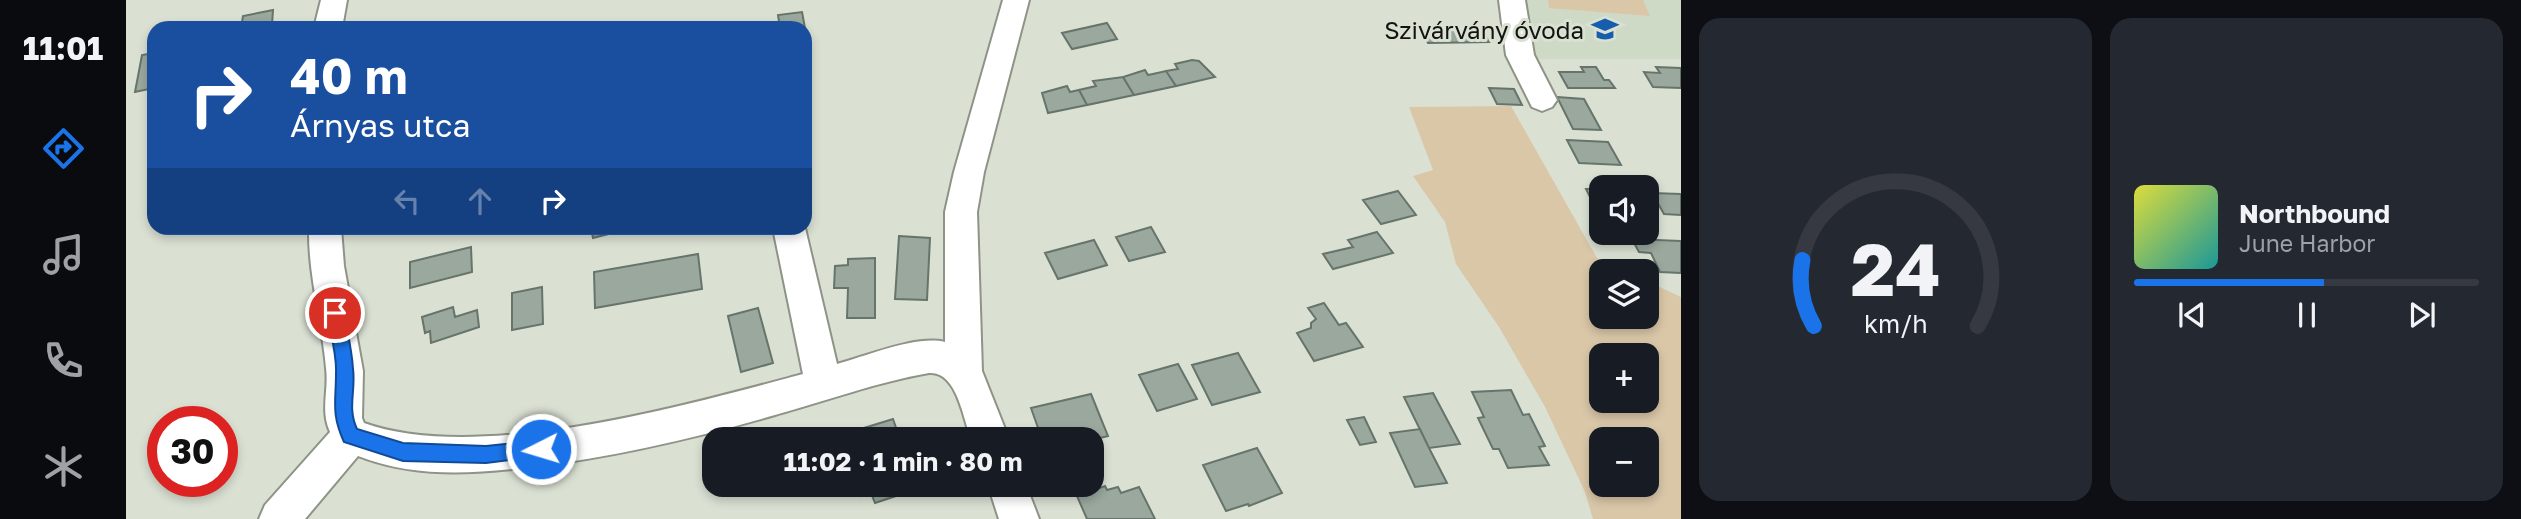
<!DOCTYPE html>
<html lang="en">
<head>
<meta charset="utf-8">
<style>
  body { margin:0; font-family:"Golos Text",sans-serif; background:#242831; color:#f1f3f6; height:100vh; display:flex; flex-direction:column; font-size:26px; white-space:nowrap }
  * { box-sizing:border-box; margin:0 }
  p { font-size:23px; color:#9ea1a6 }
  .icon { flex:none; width:38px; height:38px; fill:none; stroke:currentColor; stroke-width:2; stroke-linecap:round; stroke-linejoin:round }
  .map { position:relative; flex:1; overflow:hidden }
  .details { display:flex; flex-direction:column; gap:18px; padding:18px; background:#0d0f14; width:840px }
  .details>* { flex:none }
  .top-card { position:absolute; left:21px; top:21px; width:665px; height:214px; border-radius:21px; box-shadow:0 4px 10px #0003; background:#1a4fa0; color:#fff; overflow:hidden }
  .buttons { position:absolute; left:1463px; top:175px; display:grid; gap:14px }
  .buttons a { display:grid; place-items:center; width:70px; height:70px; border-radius:14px; background:#171b24; box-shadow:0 4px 10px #0003; font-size:35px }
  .speed { position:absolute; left:21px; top:406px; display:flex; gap:14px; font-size:35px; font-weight:700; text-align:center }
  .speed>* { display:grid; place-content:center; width:91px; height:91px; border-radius:50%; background:#171b24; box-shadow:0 4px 10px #0003; line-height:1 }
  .speed .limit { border:10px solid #d22; background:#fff; color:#111 }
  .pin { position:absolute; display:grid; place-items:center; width:60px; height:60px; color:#fff; margin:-30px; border:4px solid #fff; border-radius:50%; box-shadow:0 2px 7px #0007 }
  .me { position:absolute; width:77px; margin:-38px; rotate:265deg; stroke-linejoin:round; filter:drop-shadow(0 0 5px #0008) }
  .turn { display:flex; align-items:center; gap:24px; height:147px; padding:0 28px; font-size:32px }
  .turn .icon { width:91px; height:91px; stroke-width:2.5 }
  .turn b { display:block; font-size:49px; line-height:60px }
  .lanes { display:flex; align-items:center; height:66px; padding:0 28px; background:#0003; justify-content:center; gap:35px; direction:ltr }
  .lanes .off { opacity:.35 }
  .details .card { flex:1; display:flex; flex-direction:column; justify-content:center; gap:10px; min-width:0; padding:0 24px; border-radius:21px; background:#242831 }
  .details .dial { align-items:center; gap:0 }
  .dial svg { height:182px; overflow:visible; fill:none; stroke:#363941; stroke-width:7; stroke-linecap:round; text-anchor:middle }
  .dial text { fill:#f1f3f6; stroke:none }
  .song { display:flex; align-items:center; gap:21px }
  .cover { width:84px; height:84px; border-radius:10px; background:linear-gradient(135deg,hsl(60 70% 55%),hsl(180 70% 35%)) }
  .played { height:7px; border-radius:4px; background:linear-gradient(90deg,#1a73e8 55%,#363941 55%) }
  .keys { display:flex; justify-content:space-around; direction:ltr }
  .details .tiles { flex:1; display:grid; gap:18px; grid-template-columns:repeat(2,1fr) }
  .trip { position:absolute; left:576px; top:427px; width:402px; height:70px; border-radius:21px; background:#171b24; box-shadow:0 4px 10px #0003; font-weight:700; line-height:70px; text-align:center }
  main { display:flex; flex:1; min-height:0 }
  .tab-bar { display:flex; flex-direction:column; width:126px; justify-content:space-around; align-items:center; background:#090b0e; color:#9ea1a6 }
  .tab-bar .icon { width:49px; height:49px }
  .tab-bar .active { color:#1a73e8 }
  .tab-bar b { font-size:32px; color:#f1f3f6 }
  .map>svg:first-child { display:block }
  .built { fill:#cedac5 }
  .green { fill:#dac7a8; fill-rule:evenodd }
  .building { fill:#9aa89e; stroke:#66746b; stroke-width:2 }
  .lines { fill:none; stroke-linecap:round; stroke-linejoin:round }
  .minor-casing { stroke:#8d9487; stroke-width:4 }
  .minor { fill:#fff; fill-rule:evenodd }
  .route { fill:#1a73e8; stroke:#114b97; stroke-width:2 }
  .labels { text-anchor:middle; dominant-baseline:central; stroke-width:6; stroke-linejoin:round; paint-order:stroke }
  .poi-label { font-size:24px; fill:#11140f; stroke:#dae1d3; text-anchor:end }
</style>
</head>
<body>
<main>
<nav class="tab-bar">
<b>11:01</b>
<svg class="icon active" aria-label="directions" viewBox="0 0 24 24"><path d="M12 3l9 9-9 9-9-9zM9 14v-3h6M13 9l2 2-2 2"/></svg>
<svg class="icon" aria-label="music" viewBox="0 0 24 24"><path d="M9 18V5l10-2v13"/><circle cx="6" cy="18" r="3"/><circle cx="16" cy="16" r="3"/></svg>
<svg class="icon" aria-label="phone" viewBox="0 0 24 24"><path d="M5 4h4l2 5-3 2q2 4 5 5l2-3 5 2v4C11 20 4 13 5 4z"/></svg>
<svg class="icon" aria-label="climate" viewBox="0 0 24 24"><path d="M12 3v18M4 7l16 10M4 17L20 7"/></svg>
</nav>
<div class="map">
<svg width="1555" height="519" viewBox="0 0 1555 519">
  <rect width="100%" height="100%" fill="#dae1d3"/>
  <!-- built -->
  <path class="built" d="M1400,0H1555V59H1407Z"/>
  <!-- green -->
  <path class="green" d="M1422,0H1517L1524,16L1423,8Z
    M1385,106L1471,258L1500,271H1475V317H1521V281L1555,297V519H1467L1459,492L1419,407L1373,327L1330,264L1319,222L1287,176L1307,170L1283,107ZM1475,355H1521V401H1475ZM1475,439H1521V485H1475Z"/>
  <!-- building -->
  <path class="building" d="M147,10L146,25L115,28L117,16Z
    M676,12L679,28H654L652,15Z
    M981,23L991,39L946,49L936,33Z
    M1321,29L1358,33L1363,42L1302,43L1295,30Z
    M28,53V88L9,92L16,55Z
    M1066,60L1073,61L1089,77L1050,86L1040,71L1052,69L1049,64Z
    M1455,67H1470L1478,80H1483L1489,88H1442L1433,72H1458Z
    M1530,67L1555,68V88L1527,87L1518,72L1534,73Z
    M1019,70L1022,75L1040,71L1050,86L1008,95L997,77Z
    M997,77L1008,95L961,105L953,90L970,86L967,81Z
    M941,86L944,92L953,90L961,105L922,113L916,93Z
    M1363,88L1388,89L1396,105L1371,104Z
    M1431,97L1458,99L1475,130L1447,129Z
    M1441,140L1482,142L1495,165L1453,163Z
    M1460,189H1475V211H1471Z
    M1272,191L1290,215L1255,224L1237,200Z
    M1526,193L1555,194V215L1538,214Z
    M1025,227L1039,252L1003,261L990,237Z
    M465,228H506L467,238Z
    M1251,232L1267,253L1207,269L1197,254L1227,247L1222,240Z
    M773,236L804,238L801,300L769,299Z
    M1506,239L1555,241V273L1534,272L1525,253L1513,252Z
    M968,240L981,265L932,279L919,253Z
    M345,247L346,272L284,288V262Z
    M572,254L576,289L469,308L468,272Z
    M749,258V318H721L722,288H708L709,266L722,265V259Z
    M416,287L417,324L386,330V293Z
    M1198,303L1213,325L1220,323L1237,347L1188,361L1171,333L1185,328V323L1190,319L1182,308Z
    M327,307L329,317L351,310L353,327L305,343L304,331L299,333L296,317Z
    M632,308L647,363L615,372L602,316Z
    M1112,353L1134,392L1086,405L1066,365Z
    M1052,364L1071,399L1031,411L1013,375Z
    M1385,390L1397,415L1403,414L1419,446L1413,447L1423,465L1382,468L1373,449H1367L1352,418L1358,417L1346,392Z
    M1307,393L1334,444L1303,448L1278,397Z
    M965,394L982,436L966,440L916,439L905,408Z
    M1238,417L1250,442L1234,445L1221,420Z
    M767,419L774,439H742L738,428Z
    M1294,429L1303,448L1321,483L1289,487L1264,433Z
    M1131,448L1156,493L1123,506L1122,504L1100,511L1077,465Z
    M730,485H783L785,491L749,503L745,493L734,496Z
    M979,486L981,490L992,487L995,493L1013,487L1029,519H961L951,496Z"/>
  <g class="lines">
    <!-- minor casing -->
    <g class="minor-casing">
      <path id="minor" d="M195,0H221L216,28H188Z
        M877,0H903L858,172L851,212L856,371L883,439H845C837,418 831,371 803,373C751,382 700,401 649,415C569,438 488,457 405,467C346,474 288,478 232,456L179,519H133L139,505L204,432C194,410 203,391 200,368C196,321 182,275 183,228H215L218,266L237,371L236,418L238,423C353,464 561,405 677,374L647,228H679L711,364C741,356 790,335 819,342V212L828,172Z
        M1373,0H1399L1408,55L1431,100L1426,107L1416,111L1406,107L1380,55Z
        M862,485H900L913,519H873Z"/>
    </g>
    <!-- minor -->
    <use href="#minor" class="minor"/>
  </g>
  <!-- route -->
  <path class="route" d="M209,306L215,308L218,313C221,331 226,350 227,369C230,390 221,408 231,429L277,443L360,446L415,440L422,443L424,449L422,455L360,463L277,461L218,442C205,413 210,403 210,373C211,354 204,332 201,313L204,308Z"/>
  <!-- icons -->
  <defs>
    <g id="school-bare" transform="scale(2.1)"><path d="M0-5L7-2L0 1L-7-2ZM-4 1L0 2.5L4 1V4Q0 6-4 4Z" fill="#165dad" stroke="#dae1d3" stroke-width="2.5" paint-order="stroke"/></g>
  </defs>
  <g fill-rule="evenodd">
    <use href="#school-bare" x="1479" y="29"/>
  </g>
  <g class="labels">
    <!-- poi labels -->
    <g class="poi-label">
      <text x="1458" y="29">Szivárvány óvoda</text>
    </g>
  </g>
</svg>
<div class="buttons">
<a><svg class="icon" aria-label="sound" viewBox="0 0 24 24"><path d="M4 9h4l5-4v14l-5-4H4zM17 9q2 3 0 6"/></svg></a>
<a><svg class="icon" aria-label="layers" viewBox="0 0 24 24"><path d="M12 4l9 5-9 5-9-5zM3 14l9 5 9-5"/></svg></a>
<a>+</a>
<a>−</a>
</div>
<div class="speed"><div class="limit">30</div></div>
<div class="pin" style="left:209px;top:313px;background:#d93025"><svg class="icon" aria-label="arrive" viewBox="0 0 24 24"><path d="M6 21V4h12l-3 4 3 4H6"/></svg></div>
<svg class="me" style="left:415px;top:449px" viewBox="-20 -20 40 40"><circle r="17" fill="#1a73e8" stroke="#fff" stroke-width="3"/><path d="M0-11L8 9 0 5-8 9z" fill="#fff"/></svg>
<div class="trip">11:02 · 1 min · 80 m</div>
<div class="top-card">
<div class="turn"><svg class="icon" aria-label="right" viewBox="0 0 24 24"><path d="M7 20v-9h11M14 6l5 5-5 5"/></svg><div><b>40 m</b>Árnyas utca</div></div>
<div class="lanes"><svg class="icon off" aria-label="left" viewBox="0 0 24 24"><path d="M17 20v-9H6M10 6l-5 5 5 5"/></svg><svg class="icon off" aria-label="ahead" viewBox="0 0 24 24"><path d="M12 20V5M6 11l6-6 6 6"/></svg><svg class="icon" aria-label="right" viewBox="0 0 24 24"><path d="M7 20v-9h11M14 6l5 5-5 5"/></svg></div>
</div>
</div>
<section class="details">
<div class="tiles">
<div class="card dial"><svg viewBox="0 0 100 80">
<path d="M14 69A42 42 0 1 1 86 69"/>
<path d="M14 69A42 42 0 0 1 9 40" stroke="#1a73e8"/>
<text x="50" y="56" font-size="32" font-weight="700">24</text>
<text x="50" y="72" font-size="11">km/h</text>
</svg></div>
<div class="card">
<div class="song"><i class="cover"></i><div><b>Northbound</b><p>June Harbor</p></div></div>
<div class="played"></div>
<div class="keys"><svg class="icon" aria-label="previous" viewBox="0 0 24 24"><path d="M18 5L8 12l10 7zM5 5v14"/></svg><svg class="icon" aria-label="pause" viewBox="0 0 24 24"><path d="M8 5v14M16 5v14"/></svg><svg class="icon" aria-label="next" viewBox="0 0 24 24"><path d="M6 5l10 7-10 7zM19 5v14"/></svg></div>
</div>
</div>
</section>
</main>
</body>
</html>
